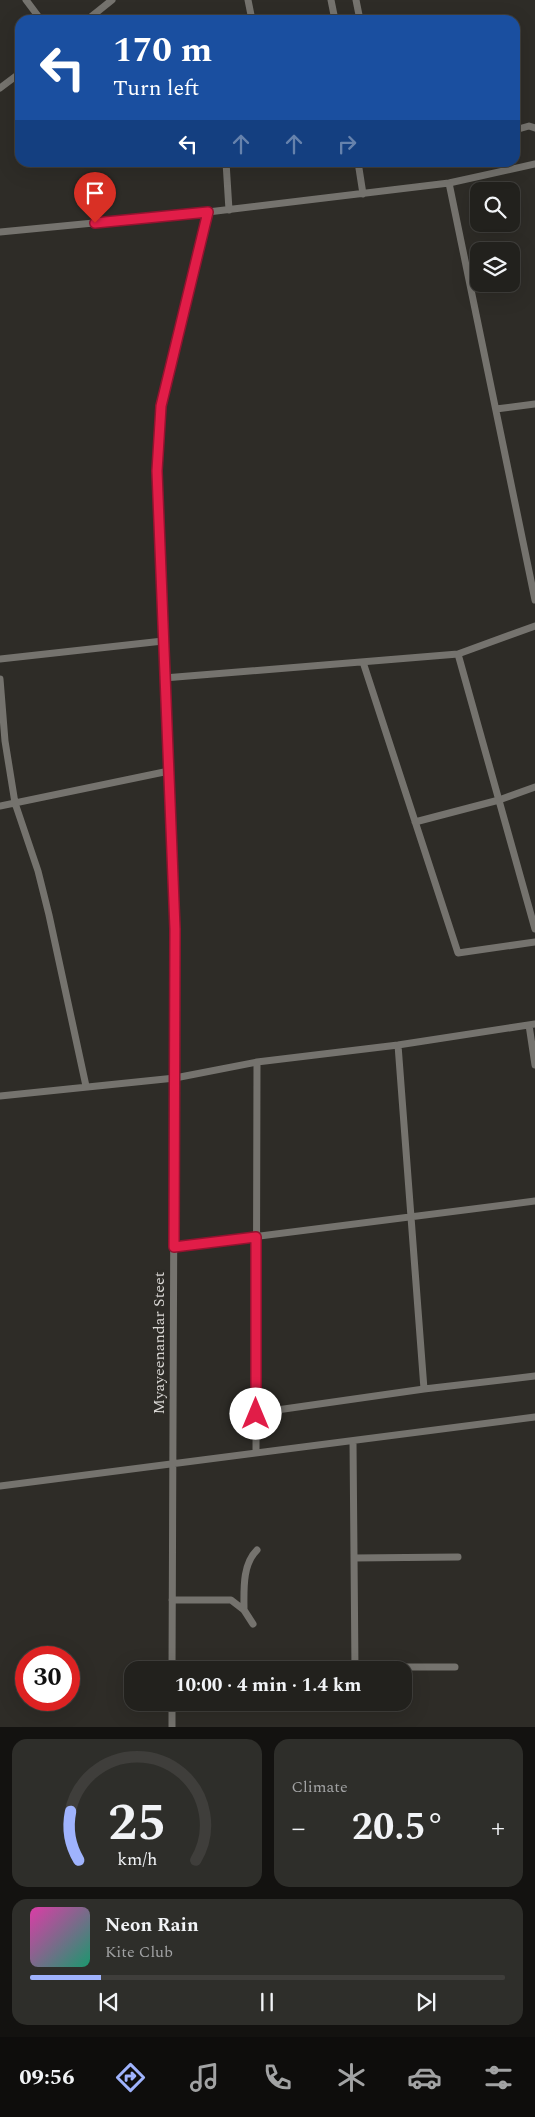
<!DOCTYPE html>
<html lang="en">
<head>
<meta charset="utf-8">
<style>
  body { margin:0; font-family:Spectral,serif; background:#2e2e2a; color:#f1f3f6; height:100vh; display:flex; flex-direction:column; font-size:19px; white-space:nowrap }
  * { box-sizing:border-box; margin:0 }
  p { font-size:16px; color:#a2a3a4 }
  .icon { flex:none; width:28px; height:28px; fill:none; stroke:currentColor; stroke-width:2; stroke-linecap:round; stroke-linejoin:round }
  .map { position:relative; height:1727px; overflow:hidden }
  .panel { display:flex; flex-direction:column; gap:12px; padding:12px; background:#131210; flex:1 }
  .panel>* { flex:none }
  .hud { position:absolute; left:15px; top:15px; width:505px; height:152px; border-radius:15px; box-shadow:0 5px 20px #0002,0 0 0 1px #3f3e3b; background:#1a4fa0; color:#fff; overflow:hidden }
  .fabs { position:absolute; left:470px; top:182px; display:grid; gap:10px }
  .fabs a { display:grid; place-items:center; width:50px; height:50px; border-radius:10px; background:#22211d; box-shadow:0 5px 20px #0002,0 0 0 1px #3f3e3b; font-size:25px }
  .speed { position:absolute; left:15px; top:1646px; display:flex; gap:10px; font-size:25px; font-weight:700; text-align:center }
  .speed>* { display:grid; place-content:center; width:65px; height:65px; border-radius:50%; background:#22211d; box-shadow:0 5px 20px #0002,0 0 0 1px #3f3e3b; line-height:1 }
  .speed .limit { border:8px solid #d22; background:#fff; color:#111 }
  .pin { position:absolute; display:grid; place-items:center; width:42px; height:42px; color:#fff; margin:-51px -21px; border-radius:50% 50% 50% 0; rotate:-45deg; box-shadow:0 0 5px #0007 }
  .pin .icon { rotate:45deg }
  .me { position:absolute; width:55px; margin:-28px; rotate:0deg; stroke-linejoin:round; filter:drop-shadow(0 0 4px #0008) }
  .turn { display:flex; align-items:center; gap:18px; height:105px; padding:0 15px; font-size:22px }
  .turn .icon { width:65px; height:65px; stroke-width:2.5 }
  .turn b { display:block; font-size:35px; line-height:42px }
  .lanes { display:flex; align-items:center; height:48px; padding:0 15px; background:#0003; justify-content:center; gap:25px; direction:ltr }
  .lanes .off { opacity:.35 }
  .big { font-size:38px; font-weight:700; line-height:1.1 }
  .panel .tile { flex:1; display:flex; flex-direction:column; justify-content:center; gap:8px; min-width:0; padding:0 18px; border-radius:15px; background:#2e2e2a }
  .panel .dial { align-items:center; gap:0 }
  .dial svg { height:130px; overflow:visible; fill:none; stroke:#3f3e3b; stroke-width:7; stroke-linecap:round; text-anchor:middle }
  .dial text { fill:#f1f3f6; stroke:none }
  .song { display:flex; align-items:center; gap:15px }
  .cover { width:60px; height:60px; border-radius:8px; background:linear-gradient(135deg,hsl(320 70% 55%),hsl(160 70% 35%)) }
  .played { height:5px; border-radius:2px; background:linear-gradient(90deg,#9fb3fd 15%,#3f3e3b 15%) }
  .keys { display:flex; justify-content:space-around; direction:ltr }
  .heat { display:flex; justify-content:space-between; align-items:center; font-size:28px; direction:ltr }
  .panel .tiles { flex:1; display:grid; gap:12px; grid-template-columns:1fr 1fr }
  .tile:last-child { grid-column:span 2 }
  .trip { position:absolute; left:124px; top:1661px; width:288px; height:50px; border-radius:15px; background:#22211d; box-shadow:0 5px 20px #0002,0 0 0 1px #3f3e3b; font-weight:700; line-height:50px; text-align:center }
  .menu { display:flex; height:80px; justify-content:space-around; align-items:center; background:#0e0d0c; color:#a2a3a4 }
  .menu .icon { width:35px; height:35px }
  .menu .current { color:#9fb3fd }
  .menu b { font-size:22px; color:#f1f3f6 }
  .map>svg:first-child { display:block }
  .lines { fill:none; stroke-linecap:round; stroke-linejoin:round }
  .street { stroke:#75736e; stroke-width:7 }
  .route-casing { stroke:#92132f; stroke-width:12 }
  .route { stroke:#e11d48; stroke-width:9 }
  .labels { text-anchor:middle; dominant-baseline:central; stroke-width:5; stroke-linejoin:round; paint-order:stroke }
  .street-label { font-size:16px; fill:#d9d7d4; stroke:#2e2c27 }
</style>
</head>
<body>
<div class="map">
<svg width="535" height="1727" viewBox="0 0 535 1727">
  <rect width="100%" height="100%" fill="#2e2c27"/>
  <g class="lines">
    <!-- street -->
    <path class="street" d="M26,0L41,20
      M248,0L252,20
      M331,0L335,20
      M356,0L360,20
      M87,20L112,0
      M0,88L20,73
      M515,130L529,126L535,128
      M226,162L229,210
      M358,162L363,194
      M449,183L535,600
      M208,212L449,183L535,164
      M0,232L208,212L161,406L157,471L175,929L172,1670
      M496,409L535,404
      M458,654L535,929
      M0,659L163,641
      M363,662L458,953L535,942
      M164,678L458,654L535,626
      M0,679L5,741L15,803L38,871L49,915L86,1086
      M0,806L169,771
      M415,822L499,800L535,787
      M529,1025L535,1065
      M398,1045L424,1389
      M0,1096L175,1078L257,1062L398,1045L535,1024
      M174,1247L535,1201
      M256,1413L424,1389L535,1376
      M353,1441L355,1670
      M256,1452L257,1062
      M0,1486L535,1417
      M354,1558L458,1557
      M172,1600H231L244,1610L253,1624
      M244,1610C244,1590 242,1565 257,1550
      M307,1667H455
      M172,1727V1702"/>
  </g>
  <g class="lines">
    <!-- route casing -->
    <g class="route-casing">
      <path id="route" d="M95,223L208,212L161,406L157,471L175,929L174,1247L256,1237V1414"/>
    </g>
    <!-- route -->
    <use href="#route" class="route"/>
  </g>
  <g class="labels">
    <!-- street labels -->
    <g class="street-label">
      <text transform="translate(159 1343) rotate(-90)">Myayeenandar Steet</text>
    </g>
  </g>
</svg>
<div class="fabs">
<a><svg class="icon" aria-label="search" viewBox="0 0 24 24"><circle cx="10" cy="10" r="6"/><path d="M15 15l6 6"/></svg></a>
<a><svg class="icon" aria-label="layers" viewBox="0 0 24 24"><path d="M12 4l9 5-9 5-9-5zM3 14l9 5 9-5"/></svg></a>
</div>
<div class="speed"><div class="limit">30</div></div>
<div class="pin" style="left:95px;top:223px;background:#d93025"><svg class="icon" aria-label="arrive" viewBox="0 0 24 24"><path d="M6 21V4h12l-3 4 3 4H6"/></svg></div>
<svg class="me" style="left:256px;top:1414px" viewBox="-20 -20 40 40"><circle r="19" fill="#fff"/><path d="M0-13L10 11 0 6-10 11z" fill="#e11d48"/></svg>
<div class="trip">10:00 · 4 min · 1.4 km</div>
<div class="hud">
<div class="turn"><svg class="icon" aria-label="left" viewBox="0 0 24 24"><path d="M17 20v-9H6M10 6l-5 5 5 5"/></svg><div><b>170 m</b>Turn left</div></div>
<div class="lanes"><svg class="icon" aria-label="left" viewBox="0 0 24 24"><path d="M17 20v-9H6M10 6l-5 5 5 5"/></svg><svg class="icon off" aria-label="ahead" viewBox="0 0 24 24"><path d="M12 20V5M6 11l6-6 6 6"/></svg><svg class="icon off" aria-label="ahead" viewBox="0 0 24 24"><path d="M12 20V5M6 11l6-6 6 6"/></svg><svg class="icon off" aria-label="right" viewBox="0 0 24 24"><path d="M7 20v-9h11M14 6l5 5-5 5"/></svg></div>
</div>
</div>
<section class="panel">
<div class="tiles">
<div class="tile dial"><svg viewBox="0 0 100 80">
<path d="M14 69A42 42 0 1 1 86 69"/>
<path d="M14 69A42 42 0 0 1 9 39" stroke="#9fb3fd"/>
<text x="50" y="56" font-size="32" font-weight="700">25</text>
<text x="50" y="72" font-size="11">km/h</text>
</svg></div>
<div class="tile"><p>Climate</p>
<div class="heat"><a>−</a><b class="big">20.5°</b><a>+</a></div>
</div>
<div class="tile">
<div class="song"><i class="cover"></i><div><b>Neon Rain</b><p>Kite Club</p></div></div>
<div class="played"></div>
<div class="keys"><svg class="icon" aria-label="previous" viewBox="0 0 24 24"><path d="M18 5L8 12l10 7zM5 5v14"/></svg><svg class="icon" aria-label="pause" viewBox="0 0 24 24"><path d="M8 5v14M16 5v14"/></svg><svg class="icon" aria-label="next" viewBox="0 0 24 24"><path d="M6 5l10 7-10 7zM19 5v14"/></svg></div>
</div>
</div>
</section>
<nav class="menu">
<b>09:56</b>
<svg class="icon current" aria-label="directions" viewBox="0 0 24 24"><path d="M12 3l9 9-9 9-9-9zM9 14v-3h6M13 9l2 2-2 2"/></svg>
<svg class="icon" aria-label="music" viewBox="0 0 24 24"><path d="M9 18V5l10-2v13"/><circle cx="6" cy="18" r="3"/><circle cx="16" cy="16" r="3"/></svg>
<svg class="icon" aria-label="phone" viewBox="0 0 24 24"><path d="M5 4h4l2 5-3 2q2 4 5 5l2-3 5 2v4C11 20 4 13 5 4z"/></svg>
<svg class="icon" aria-label="climate" viewBox="0 0 24 24"><path d="M12 3v18M4 7l16 10M4 17L20 7"/></svg>
<svg class="icon" aria-label="car" viewBox="0 0 24 24"><path d="M5 17H2v-5l4-1 3-4h7l3 4 3 1v5h-3M9 17h6M6 11h13"/><circle cx="7" cy="17" r="2"/><circle cx="17" cy="17" r="2"/></svg>
<svg class="icon" aria-label="filters" viewBox="0 0 24 24"><path d="M4 7h16M4 17h16"/><circle cx="9" cy="7" r="2"/><circle cx="15" cy="17" r="2"/></svg>
</nav>
</body>
</html>
